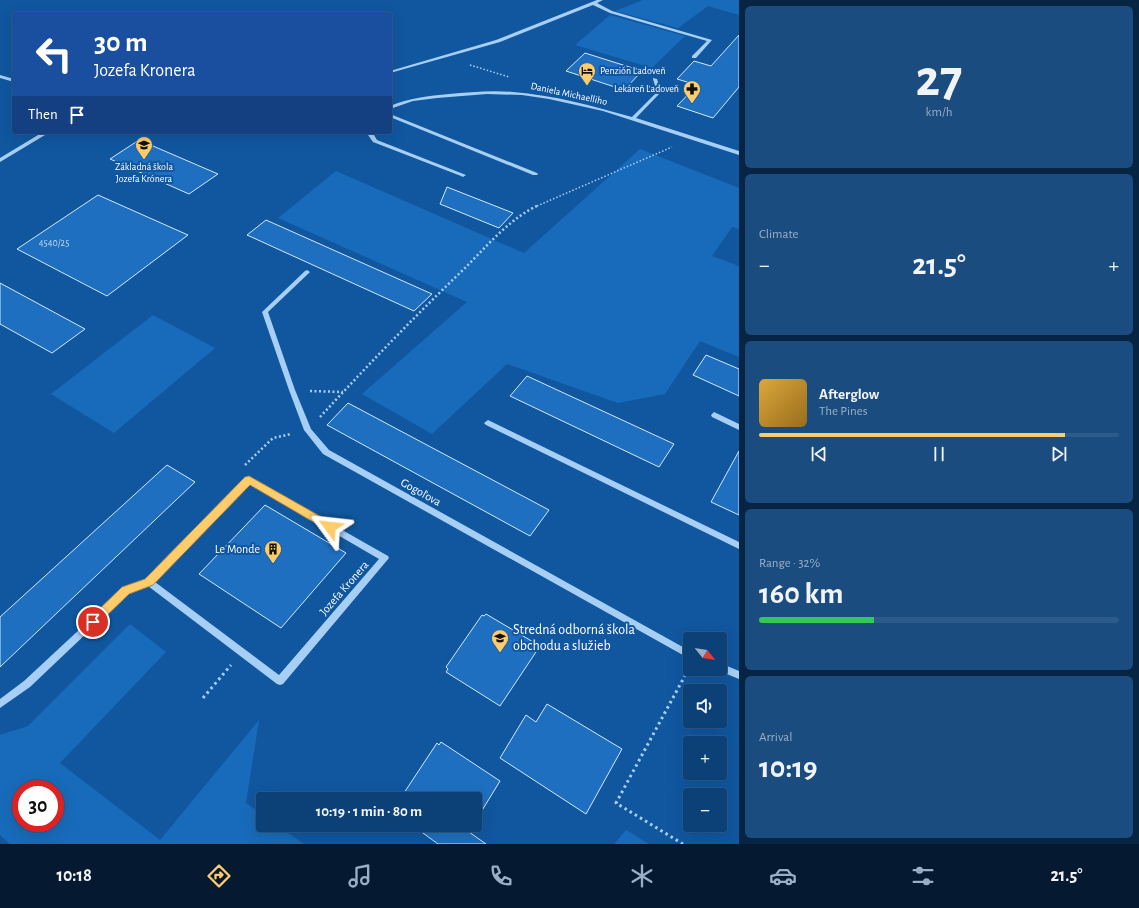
<!DOCTYPE html>
<html lang="en">
<head>
<meta charset="utf-8">
<style>
  body { margin:0; font-family:"Alegreya Sans",sans-serif; background:#1a4c80; color:#f1f3f6; height:100vh; display:flex; flex-direction:column; font-size:15px; white-space:nowrap }
  * { box-sizing:border-box; margin:0 }
  p { font-size:13px; color:#9aafc6 }
  .icon { flex:none; width:22px; height:22px; fill:none; stroke:currentColor; stroke-width:2; stroke-linecap:round; stroke-linejoin:round }
  .map { position:relative; flex:1; overflow:hidden }
  .sheet { display:flex; flex-direction:column; gap:6px; padding:6px; background:#072442; width:400px }
  .sheet>* { flex:none }
  .hud { position:absolute; left:12px; top:12px; width:380px; height:122px; border-radius:4px; box-shadow:0 4px 16px #0002,0 0 0 1px #2c5a8a; background:#1a4fa0; color:#fff; overflow:hidden }
  .needle { width:26px; rotate:120deg }
  .controls { position:absolute; left:683px; top:632px; display:grid; gap:8px }
  .controls a { display:grid; place-items:center; width:44px; height:44px; border-radius:4px; background:#0c4178; box-shadow:0 4px 16px #0002,0 0 0 1px #2c5a8a; font-size:20px }
  .speed { position:absolute; left:12px; top:780px; display:flex; gap:8px; font-size:20px; font-weight:700; text-align:center }
  .speed>* { display:grid; place-content:center; width:52px; height:52px; border-radius:50%; background:#0c4178; box-shadow:0 4px 16px #0002,0 0 0 1px #2c5a8a; line-height:1 }
  .speed .limit { border:6px solid #d22; background:#fff; color:#111 }
  .pin { position:absolute; display:grid; place-items:center; width:34px; height:34px; color:#fff; margin:-17px; border:2px solid #fff; border-radius:50%; box-shadow:0 1px 4px #0007 }
  .me { position:absolute; width:44px; margin:-22px; rotate:300deg; stroke-linejoin:round; filter:drop-shadow(0 0 3px #0008) }
  .turn { display:flex; align-items:center; gap:14px; height:84px; padding:0 16px; font-size:18px }
  .turn .icon { width:52px; height:52px; stroke-width:2.5 }
  .turn b { display:block; font-size:28px; line-height:34px }
  .then { display:flex; align-items:center; height:38px; padding:0 16px; background:#0003; gap:8px; font-size:15px }
  .big { font-size:30px; font-weight:600; line-height:1.1 }
  .sheet .widget { flex:1; display:flex; flex-direction:column; justify-content:center; gap:6px; min-width:0; padding:0 14px; border-radius:6px; background:#1a4c80 }
  .sheet .dial { align-items:center; gap:0 }
  .dial b { font-size:52px; line-height:1 }
  .song { display:flex; align-items:center; gap:12px }
  .cover { width:48px; height:48px; border-radius:6px; background:linear-gradient(135deg,hsl(40 70% 55%),hsl(40 70% 35%)) }
  .played { height:4px; border-radius:2px; background:linear-gradient(90deg,#ffcc6c 85%,#2c5a8a 85%) }
  .keys { display:flex; justify-content:space-around; direction:ltr }
  .heat { display:flex; justify-content:space-between; align-items:center; font-size:22px; direction:ltr }
  .charge { height:6px; border-radius:3px; background:linear-gradient(90deg,#34c759 32%,#2c5a8a 0) }
  .trip { position:absolute; left:256px; top:792px; width:226px; height:40px; border-radius:4px; background:#0c4178; box-shadow:0 4px 16px #0002,0 0 0 1px #2c5a8a; font-weight:600; line-height:40px; text-align:center }
  .tabs { display:flex; height:64px; justify-content:space-around; align-items:center; background:#051a30; color:#9aafc6 }
  .tabs .icon { width:28px; height:28px }
  .tabs .current { color:#ffcc6c }
  .tabs b { font-size:18px; color:#f1f3f6 }
  main { display:flex; flex:1; min-height:0 }
  .map>svg:first-child { display:block }
  .green { fill:#186bba; fill-rule:evenodd }
  .building { fill:#1e6fbf; stroke:#d1e8fe }
  .lines { fill:none; stroke-linecap:round; stroke-linejoin:round }
  .path-far2 { stroke:#a7cff5; stroke-width:1.5; stroke-dasharray:1.5 2; stroke-linecap:butt }
  .path-far1 { stroke:#a7cff5; stroke-width:2.5; stroke-dasharray:2 2.5; stroke-linecap:butt }
  .path { stroke:#a7cff5; stroke-width:3; stroke-dasharray:2.5 3.5; stroke-linecap:butt }
  .minor { fill:#a7cff5; fill-rule:evenodd }
  .route { fill:#ffcc6c; stroke:#a68546 }
  .labels { text-anchor:middle; dominant-baseline:central; stroke-width:4; stroke-linejoin:round; paint-order:stroke }
  .far-poi-label { font-size:10px; fill:#fff; stroke:#1057a0; text-anchor:start }
  .far-street-label { font-size:10px; fill:#fff; stroke:#1057a0 }
  .number-label { font-size:10px; fill:#c7dbef }
  .street-label { font-size:12px; fill:#fff; stroke:#1057a0 }
  .poi-label { font-size:12px; fill:#fff; stroke:#1057a0; text-anchor:end }
  .near-poi-label { font-size:14px; fill:#fff; stroke:#1057a0; text-anchor:start }
</style>
</head>
<body>
<main>
<div class="map">
<svg width="739" height="844" viewBox="0 0 739 844">
  <rect width="100%" height="100%" fill="#1057a0"/>
  <!-- green -->
  <path class="green" d="M643,0H739V15L708,6L678,28L615,11Z
    M610,15L685,36L652,68L575,45Z
    M640,149L739,188V229L732,227L712,256L739,266V357L700,341L665,394L618,403L507,364L432,434L362,394L467,302L278,218L336,171L524,253Z
    M153,315L215,348L114,433L51,394Z
    M130,624L166,652L60,763L160,840L259,720L246,803L263,815V825H277L304,844H10L0,835V735L28,726ZM21,789H55V823H21Z
    M626,830L649,844H614Z"/>
  <!-- building -->
  <path class="building" d="M739,35V87L713,118L677,106L697,85L677,79L694,61L711,66Z
    M585,53L642,71L624,90L566,71Z
    M139,140L218,174L189,194L110,159Z
    M447,187L513,213L499,228L440,204Z
    M98,195L188,235L107,296L17,249Z
    M266,220L432,294L414,311L247,235Z
    M0,283L85,329L52,353L0,324Z
    M706,355L739,369V396L693,375Z
    M527,376L674,444L659,467L510,396Z
    M348,403L549,510L530,536L327,425Z
    M739,451V515L711,502Z
    M167,465L195,482L0,667V617Z
    M265,505L346,553L281,628L199,574Z
    M486,614L540,646L500,706L446,672L448,669L446,667L482,615L484,616Z
    M547,704L622,749L586,814L500,758L526,715L536,722Z
    M441,742L500,781L475,822V799H400L437,743L439,745Z
    M412,825H473L469,832L486,844H438Z"/>
  <g class="lines">
    <!-- path-far2 -->
    <path class="path-far2" d="M470,65L509,77
      M537,206L672,147"/>
    <!-- path-far1 -->
    <path class="path-far1" d="M310,391L343,392
      M320,417C367,366 415,316 465,268C487,246 510,218 539,205
      M245,465L273,438L291,434"/>
    <!-- path -->
    <path class="path" d="M203,698L231,665
      M683,844L616,803L688,670"/>
    <!-- minor -->
    <path class="minor" d="M597,0H603L597,3L612,11L712,40L696,58H692V56L707,41L610,13L593,5L500,42L390,73V71L496,40Z
      M0,75L14,79V82L0,78Z
      M653,78L657,79L661,92L636,118L739,151V155L603,111L549,99L522,95L487,94L437,98L413,101L390,109V106C409,98 429,96 449,94C470,92 492,90 513,92C553,95 593,106 632,117L657,92L653,79Z
      M390,114L537,173L538,174L537,175H533L390,117Z
      M43,132H50L0,162V158Z
      M368,132H374V135L377,140L466,175L463,177L461,176L373,142L368,135Z
      M307,270L310,272L309,273L268,312L295,390L311,429L329,450L690,651V659L323,454L304,430L289,390L262,312L305,271Z
      M714,412L739,424V430L712,417L711,415Z
      M488,420L739,542V549L486,425L484,423Z
      M249,477L388,556L389,558L283,684L280,685L277,684L148,586L129,593L30,687L0,708V699L24,681L123,589L146,580L246,478ZM250,484L379,559L279,675L155,582Z
      M720,663L739,671V679L717,670V669H720Z"/>
  </g>
  <!-- route -->
  <path class="route" d="M249,476L334,524L335,527L334,530L330,531L327,530L250,485L153,585L129,594L97,625L93,627L89,625L87,622L89,619L122,587L145,579L245,477Z"/>
  <!-- icons -->
  <defs>
    <g id="hotel-pin" transform="scale(0.9)"><path d="M0 17L-7.5 6A9.5 9.5 0 1 1 7.5 6Z" fill="#ffcc6c" stroke="#1057a0"/><path d="M-6-4.5h1.5V1H6V5H4.5V3h-9V5H-6ZM-4 0a1.8 1.8 0 1 1 3.6 0ZM.5 0V-2.5h3Q6-2.5 6 0Z" fill="#111"/></g>
    <g id="pharmacy-pin" transform="scale(0.9)"><path d="M0 17L-7.5 6A9.5 9.5 0 1 1 7.5 6Z" fill="#ffcc6c" stroke="#1057a0"/><path d="M-2-6h4v4h4v4h-4v4h-4v-4h-4v-4h4Z" fill="#111"/></g>
    <g id="school-pin" transform="scale(0.9)"><path d="M0 17L-7.5 6A9.5 9.5 0 1 1 7.5 6Z" fill="#ffcc6c" stroke="#1057a0"/><path d="M0-5L7-2L0 1L-7-2ZM-4 1L0 2.5L4 1V4Q0 6-4 4Z" fill="#111"/></g>
    <g id="building-pin" transform="scale(0.9)"><path d="M0 17L-7.5 6A9.5 9.5 0 1 1 7.5 6Z" fill="#ffcc6c" stroke="#1057a0"/><path d="M-4-6H4V6H1V3H-1V6H-4ZM-2.5-4.3h1.7v1.8h-1.7ZM.8-4.3h1.7v1.8H.8ZM-2.5-1h1.7V.8h-1.7ZM.8-1h1.7V.8H.8Z" fill="#111"/></g>
    <g id="university-pin" transform="scale(0.9)"><path d="M0 17L-7.5 6A9.5 9.5 0 1 1 7.5 6Z" fill="#ffcc6c" stroke="#1057a0"/><path d="M0-5L7-2L0 1L-7-2ZM-4 1L0 2.5L4 1V4Q0 6-4 4Z" fill="#111"/></g>
  </defs>
  <g fill-rule="evenodd">
    <use href="#hotel-pin" x="587" y="71"/>
    <use href="#pharmacy-pin" x="692" y="89"/>
    <use href="#school-pin" x="144" y="145"/>
    <use href="#building-pin" x="273" y="549"/>
    <use href="#university-pin" x="500" y="638"/>
  </g>
  <g class="labels">
    <!-- far-poi labels -->
    <g class="far-poi-label">
      <text x="600" y="71">Penzión Ľadoveň</text>
      <text x="679" y="89" text-anchor="end">Lekáreň Ľadoveň</text>
      <text x="144" y="167" text-anchor="middle">Základná škola<tspan x="144" dy="12">Jozefa Krónera</tspan></text>
    </g>
    <!-- far-street labels -->
    <g class="far-street-label">
      <text transform="translate(569 94) rotate(12)">Daniela Michaelliho</text>
    </g>
    <!-- number labels -->
    <g class="number-label">
      <text x="54" y="243">4540/25</text>
    </g>
    <!-- street labels -->
    <g class="street-label">
      <text transform="translate(421 492) rotate(29)">Gogoľova</text>
      <text transform="translate(344 588) rotate(-49)">Jozefa Kronera</text>
    </g>
    <!-- poi labels -->
    <g class="poi-label">
      <text x="260" y="549">Le Monde</text>
    </g>
    <!-- near-poi labels -->
    <g class="near-poi-label">
      <text x="513" y="630">Stredná odborná škola<tspan x="513" dy="16">obchodu a služieb</tspan></text>
    </g>
  </g>
</svg>
<div class="controls">
<a><svg class="needle" viewBox="-14 -14 28 28"><path d="M0-13l5 13h-10z" fill="#e53935"/><path d="M0 13l5-13h-10z" fill="#9aafc6"/></svg></a>
<a><svg class="icon" aria-label="sound" viewBox="0 0 24 24"><path d="M4 9h4l5-4v14l-5-4H4zM17 9q2 3 0 6"/></svg></a>
<a>+</a>
<a>−</a>
</div>
<div class="speed"><div class="limit">30</div></div>
<div class="pin" style="left:93px;top:622px;background:#d93025"><svg class="icon" aria-label="arrive" viewBox="0 0 24 24"><path d="M6 21V4h12l-3 4 3 4H6"/></svg></div>
<svg class="me" style="left:330px;top:527px" viewBox="-20 -20 40 40"><path d="M0-17L14 15 0 8-14 15z" fill="#ffcc6c" stroke="#fff" stroke-width="4"/></svg>
<div class="trip">10:19 · 1 min · 80 m</div>
<div class="hud">
<div class="turn"><svg class="icon" aria-label="left" viewBox="0 0 24 24"><path d="M17 20v-9H6M10 6l-5 5 5 5"/></svg><div><b>30 m</b>Jozefa Kronera</div></div>
<div class="then">Then<svg class="icon" aria-label="arrive" viewBox="0 0 24 24"><path d="M6 21V4h12l-3 4 3 4H6"/></svg></div>
</div>
</div>
<section class="sheet">
<div class="widget dial"><b>27</b><p>km/h</p></div>
<div class="widget"><p>Climate</p>
<div class="heat"><a>−</a><b class="big">21.5°</b><a>+</a></div>
</div>
<div class="widget">
<div class="song"><i class="cover"></i><div><b>Afterglow</b><p>The Pines</p></div></div>
<div class="played"></div>
<div class="keys"><svg class="icon" aria-label="previous" viewBox="0 0 24 24"><path d="M18 5L8 12l10 7zM5 5v14"/></svg><svg class="icon" aria-label="pause" viewBox="0 0 24 24"><path d="M8 5v14M16 5v14"/></svg><svg class="icon" aria-label="next" viewBox="0 0 24 24"><path d="M6 5l10 7-10 7zM19 5v14"/></svg></div>
</div>
<div class="widget"><p>Range · 32%</p><b class="big">160 km</b><div class="charge"></div></div>
<div class="widget"><p>Arrival</p><b class="big">10:19</b></div>
</section>
</main>
<nav class="tabs">
<b>10:18</b>
<svg class="icon current" aria-label="directions" viewBox="0 0 24 24"><path d="M12 3l9 9-9 9-9-9zM9 14v-3h6M13 9l2 2-2 2"/></svg>
<svg class="icon" aria-label="music" viewBox="0 0 24 24"><path d="M9 18V5l10-2v13"/><circle cx="6" cy="18" r="3"/><circle cx="16" cy="16" r="3"/></svg>
<svg class="icon" aria-label="phone" viewBox="0 0 24 24"><path d="M5 4h4l2 5-3 2q2 4 5 5l2-3 5 2v4C11 20 4 13 5 4z"/></svg>
<svg class="icon" aria-label="climate" viewBox="0 0 24 24"><path d="M12 3v18M4 7l16 10M4 17L20 7"/></svg>
<svg class="icon" aria-label="car" viewBox="0 0 24 24"><path d="M5 17H2v-5l4-1 3-4h7l3 4 3 1v5h-3M9 17h6M6 11h13"/><circle cx="7" cy="17" r="2"/><circle cx="17" cy="17" r="2"/></svg>
<svg class="icon" aria-label="filters" viewBox="0 0 24 24"><path d="M4 7h16M4 17h16"/><circle cx="9" cy="7" r="2"/><circle cx="15" cy="17" r="2"/></svg>
<b>21.5°</b>
</nav>
</body>
</html>
